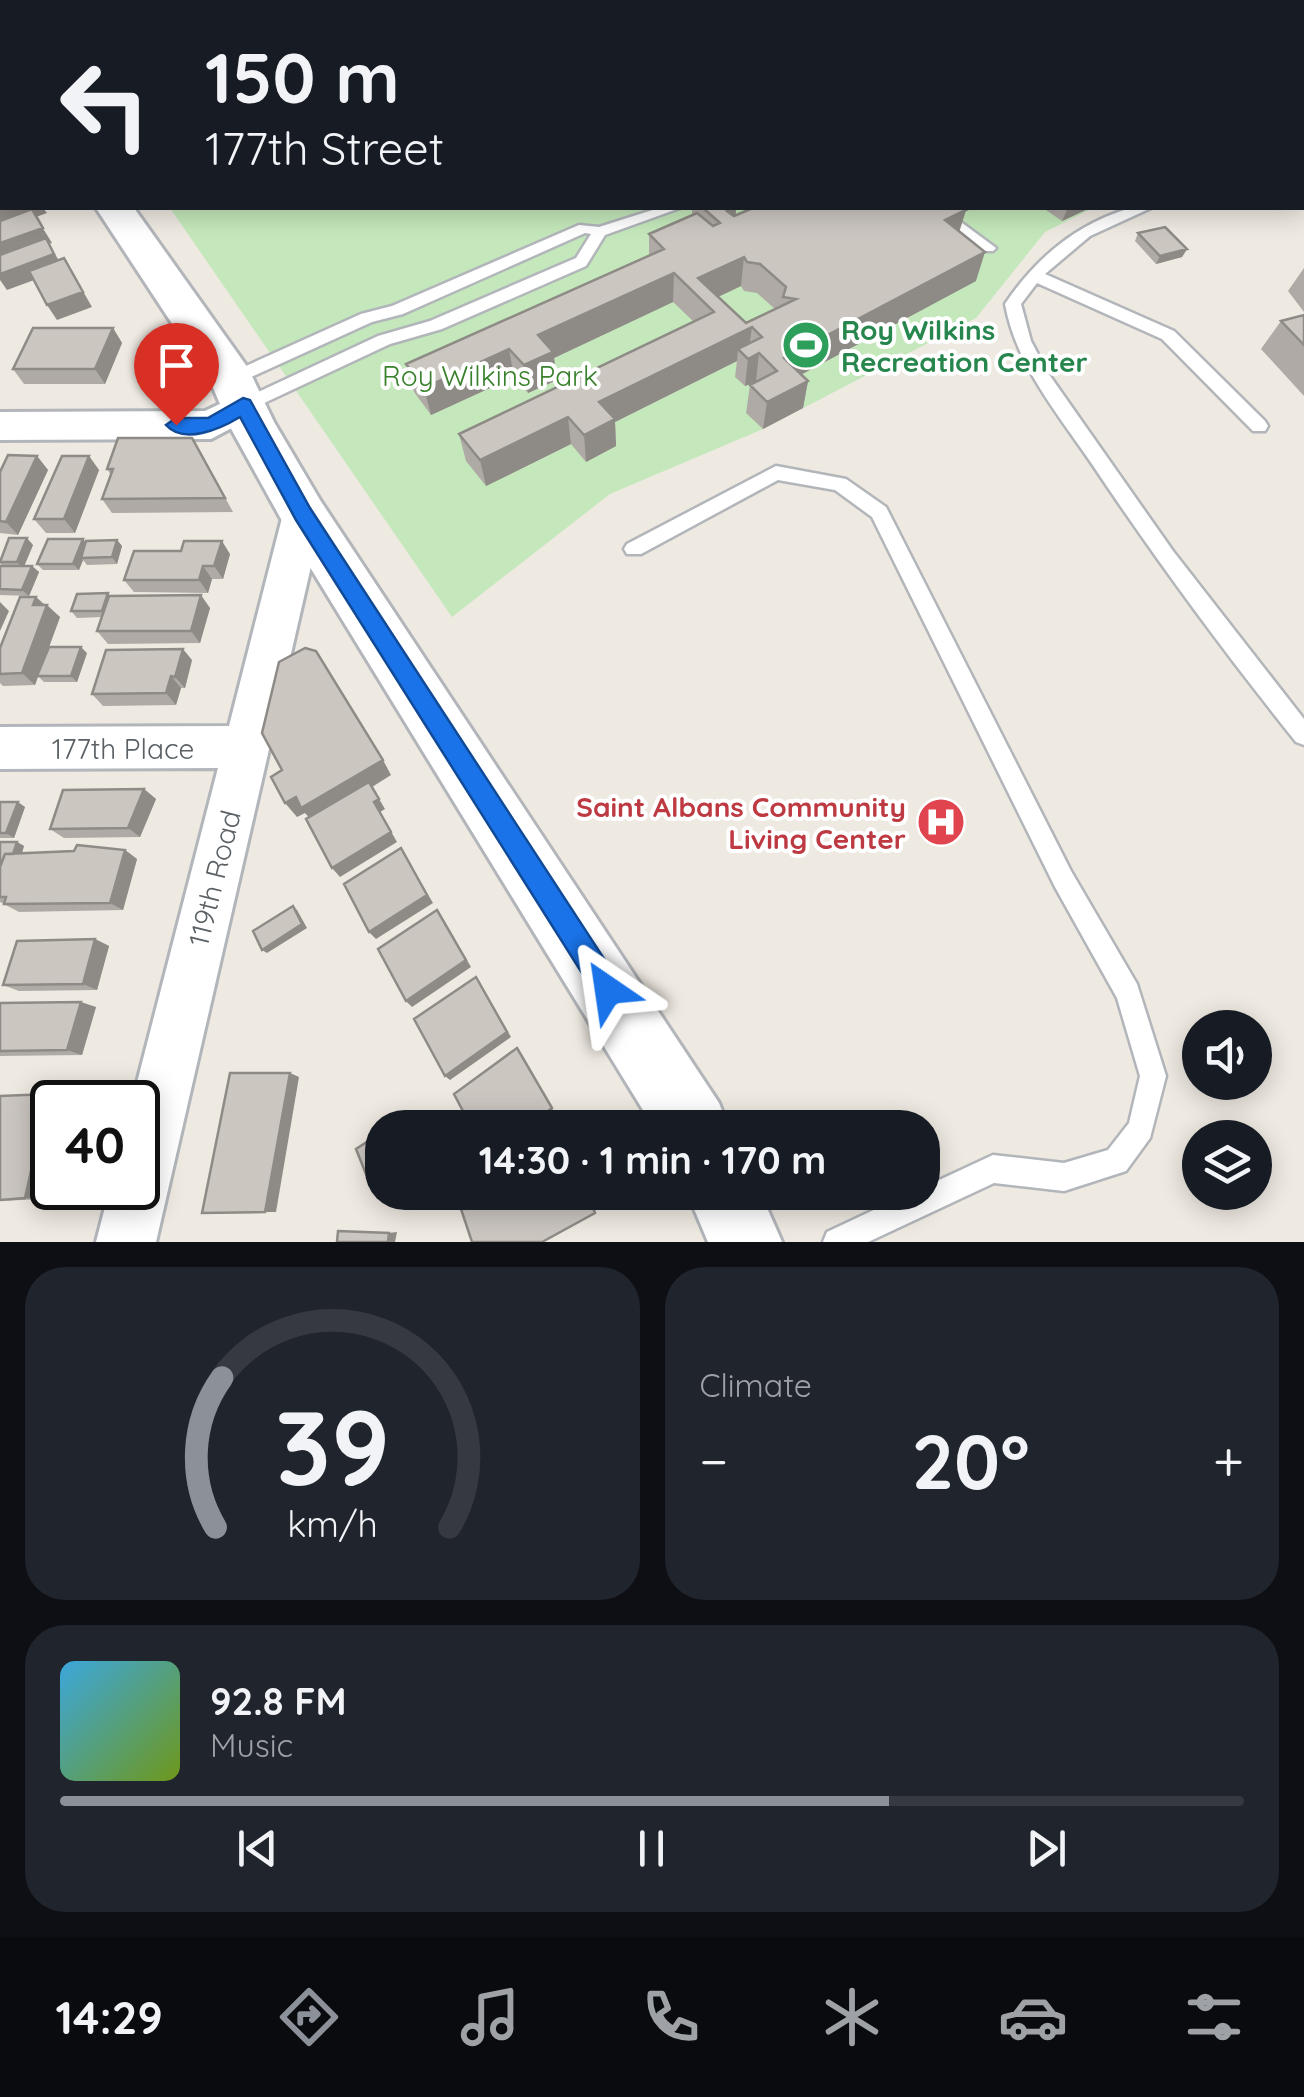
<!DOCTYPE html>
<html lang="en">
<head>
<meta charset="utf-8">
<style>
  body { margin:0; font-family:Quicksand,sans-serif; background:#20242c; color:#f1f3f6; height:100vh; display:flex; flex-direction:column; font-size:38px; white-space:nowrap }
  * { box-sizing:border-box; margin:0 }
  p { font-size:32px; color:#9ea1a6 }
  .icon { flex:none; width:55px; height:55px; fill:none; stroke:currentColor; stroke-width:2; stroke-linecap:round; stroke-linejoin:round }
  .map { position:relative; height:1242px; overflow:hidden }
  .panel { display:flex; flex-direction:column; gap:25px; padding:25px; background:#0d0f14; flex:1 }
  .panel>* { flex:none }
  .top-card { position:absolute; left:0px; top:0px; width:1305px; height:210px; box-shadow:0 5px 25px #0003; background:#171b24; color:#f1f3f6; overflow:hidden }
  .fabs { position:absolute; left:1182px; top:1010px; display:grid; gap:20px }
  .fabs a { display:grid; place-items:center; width:90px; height:90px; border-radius:50%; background:#171b24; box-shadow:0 5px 25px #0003; font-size:50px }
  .speed { position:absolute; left:30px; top:1080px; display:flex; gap:20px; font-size:50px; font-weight:700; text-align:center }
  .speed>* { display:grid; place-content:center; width:130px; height:130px; border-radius:50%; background:#171b24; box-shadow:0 5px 25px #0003; line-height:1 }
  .speed .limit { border:5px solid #111; border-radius:15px; background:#fff; color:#111 }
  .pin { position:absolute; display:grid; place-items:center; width:85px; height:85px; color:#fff; margin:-102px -42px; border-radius:50% 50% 50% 0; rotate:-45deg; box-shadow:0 0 10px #0007 }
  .pin .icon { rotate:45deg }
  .me { position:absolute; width:110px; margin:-55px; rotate:328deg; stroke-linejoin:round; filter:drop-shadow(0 0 8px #0008) }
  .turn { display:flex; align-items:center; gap:35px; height:210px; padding:0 40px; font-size:45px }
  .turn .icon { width:130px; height:130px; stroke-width:2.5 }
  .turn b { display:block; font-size:70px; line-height:85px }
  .big { font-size:75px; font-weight:800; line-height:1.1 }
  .panel .tile { flex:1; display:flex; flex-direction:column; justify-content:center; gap:15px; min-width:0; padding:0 35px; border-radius:40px; background:#20242c }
  .panel .dial { align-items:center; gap:0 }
  .dial svg { height:260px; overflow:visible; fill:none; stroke:#363941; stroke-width:7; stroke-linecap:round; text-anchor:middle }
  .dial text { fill:#f1f3f6; stroke:none }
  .song { display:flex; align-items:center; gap:30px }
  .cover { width:120px; height:120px; border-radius:15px; background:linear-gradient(135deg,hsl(200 70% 55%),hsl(80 70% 35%)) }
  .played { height:10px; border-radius:5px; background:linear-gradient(90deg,#8c9099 70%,#363941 70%) }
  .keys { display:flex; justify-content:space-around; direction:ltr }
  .heat { display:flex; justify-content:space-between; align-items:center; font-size:55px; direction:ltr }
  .panel .tiles { flex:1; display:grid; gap:25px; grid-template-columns:1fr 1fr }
  .tile:last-child { grid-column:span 2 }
  .trip { position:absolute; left:365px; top:1110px; width:575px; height:100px; border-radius:40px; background:#171b24; box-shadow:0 5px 25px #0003; font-weight:800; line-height:100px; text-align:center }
  .menu { display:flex; height:160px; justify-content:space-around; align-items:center; background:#090b0e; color:#9ea1a6 }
  .menu .icon { width:70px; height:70px }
  .menu .current { color:#8c9099 }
  .menu b { font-size:45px; color:#f1f3f6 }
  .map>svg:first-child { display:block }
  .green { fill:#c4e8bb }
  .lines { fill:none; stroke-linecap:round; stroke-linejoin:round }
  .service-casing { stroke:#b2b6ba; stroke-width:5 }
  .minor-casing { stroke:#b2b6ba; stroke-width:6 }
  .tertiary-casing { stroke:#b2b6ba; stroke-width:6 }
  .service { fill:#fff; fill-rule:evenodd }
  .minor { fill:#fff; fill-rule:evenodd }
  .tertiary { fill:#fff; fill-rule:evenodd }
  .wall { fill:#afaaa5; fill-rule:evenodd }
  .shaded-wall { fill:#8e8b86 }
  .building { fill:#cbc6c0; stroke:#8e8b86; stroke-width:2.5; fill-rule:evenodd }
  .route { fill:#1a73e8; stroke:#114b97; stroke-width:2.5 }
  .labels { text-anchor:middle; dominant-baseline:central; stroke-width:8; stroke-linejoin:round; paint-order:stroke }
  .leisure-label { font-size:28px; font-weight:bold; fill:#27864d; stroke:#fff; text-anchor:start }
  .park-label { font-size:28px; fill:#39812c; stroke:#fff }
  .street-label { font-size:28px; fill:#5a6064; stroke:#fff }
  .health-label { font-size:28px; font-weight:bold; fill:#be3a42; stroke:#fff; text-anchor:end }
</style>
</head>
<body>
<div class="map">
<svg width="1304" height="1242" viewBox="0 0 1304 1242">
  <rect width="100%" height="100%" fill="#eee9e1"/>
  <!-- green -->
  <path class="green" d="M0,0H1304V186L1302,2H2V54Z
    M170,208H1093L1045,232L976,318L763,429L610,494L452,617Z"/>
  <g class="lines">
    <!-- service casing -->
    <g class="service-casing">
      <path id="service" d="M1302,195H1304V203H1302Z
        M659,208H680L605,235L586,266L442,329L390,344L249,410H237L234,406L237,402L378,336L430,321L576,258L591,234L585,233L403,314L372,322L238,383H226V375L361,314L392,306L579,225L599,227Z
        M926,208H942L996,248L993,251H983Z
        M1130,208H1151L1090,236L1045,274L1174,331L1265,421L1268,426L1265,431H1253L1162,339L1037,283L1021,304L1031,341L1048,373L1173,551L1304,719V745L1296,742C1224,652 1156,560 1092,464C1058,414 1016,365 1005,304C1036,258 1075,225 1130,208Z
        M776,466L846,479L886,507L1071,871L1137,984L1166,1076L1150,1138L1126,1171L1064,1191L994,1183L868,1242H823L827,1232L912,1192H922V1188L993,1155L1064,1163L1108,1150L1129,1123L1140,1076L1117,998L1055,887L872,517L835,490L778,480L641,554H627L624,549L627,544Z"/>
    </g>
    <!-- minor casing -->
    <g class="minor-casing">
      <path id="minor" d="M243,393L256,397L261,406L256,415L211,439L0,440V412L205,411Z
        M303,498L317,503L323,514L156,1242H96L110,1188H138V1102H132L218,768L0,769V727L229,726L283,514L289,503Z"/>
    </g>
    <!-- tertiary casing -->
    <g class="tertiary-casing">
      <path id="tertiary" d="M0,79H2V100H0Z
        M96,208H134L248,368L274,422L320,500L719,1103L729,1128H654L286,528L229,425L211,383Z
        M687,1192H760L782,1242H708Z"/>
    </g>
    <!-- service -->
    <use href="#service" class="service"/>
    <!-- minor -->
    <use href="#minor" class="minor"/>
    <!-- tertiary -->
    <use href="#tertiary" class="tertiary"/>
  </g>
  <!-- wall -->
  <path class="wall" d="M692,208H736V215L966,210L959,231L976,281L802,374L808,381L803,408L763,429L746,413L750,385L756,382L745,386L735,377L737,361L615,422L616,446L586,462L571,444L486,486L466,461L459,434L694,322L673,302L554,358L557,380L528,393L514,377L431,415L414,392L406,364L649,256V234L692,215ZM741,286L744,291L757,293L775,309L746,323L718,297Z
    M1043,208H1090L1062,221Z
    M1138,233L1187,249L1182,257L1156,264L1135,241Z
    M1304,268V312L1288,291Z
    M1304,315V396L1261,349L1281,321Z
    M113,328L122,343L105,384H24L13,369Z
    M192,438L233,512L112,513L102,499L111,475L107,469Z
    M37,456L48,470L18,535L0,533V472Z
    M89,456L99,470L75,533H46L34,519Z
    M117,540L122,546L117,564L87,565L83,560L79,570H43L37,564L86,542Z
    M33,545L24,566H32L39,572L29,596L0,595V566H2L0,563V559Z
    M230,554L223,579H212L208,593L134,592L124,580Z
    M108,593L110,596L210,608L200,643L108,644L97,631L102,617L77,618L71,611Z
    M36,597L60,617L49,647L87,653L77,682H44L38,676L35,685L3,686L0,683V648Z
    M192,660L185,688H181L176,705L103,706L92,694Z
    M144,789L156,799L140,837L64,838L50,829Z
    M0,802L25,807L14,838H0Z
    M0,842H17L24,846L22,853L125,850L137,859L123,910L19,912L0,902Z
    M95,939L109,946L97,990L19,991L3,985Z
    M0,1003L96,1007L82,1055L0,1056Z
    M0,1096L64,1098L43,1199L0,1201Z"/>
  <!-- shaded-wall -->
  <path class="shaded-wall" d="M9,208H43L47,213L36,217L52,243L49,244L64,269L7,290L0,280V211Z
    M735,208H736L734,235L727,211Z
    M1068,208H1090L1062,221Z
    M966,210L957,239L945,220Z
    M1187,249L1182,257L1156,264L1160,256Z
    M985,252L976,281L780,386L784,358Z
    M744,257L741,286L705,303L698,278Z
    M64,258L92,307L57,320L47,305Z
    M674,273L673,302L554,358L557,380L528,393L524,365L538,335Z
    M752,327L748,355L738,349L737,361L615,422L616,446L586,462L584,435L599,402Z
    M113,328L122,343L105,384L95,369Z
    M509,349L514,377L431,415L424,388Z
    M759,353L756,381L745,386L748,359Z
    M808,381L803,408L763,429L767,402Z
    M568,417L571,444L486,486L480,460Z
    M37,456L48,470L18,535L6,522Z
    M89,456L99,470L75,533L64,519Z
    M27,538L33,545L23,569L17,562Z
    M83,539L88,545L81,558L83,560L79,570L73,564Z
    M117,540L122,546L117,564L112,557Z
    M222,541L230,554L223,579L214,566Z
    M32,566L39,572L29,596L22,590Z
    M203,566L212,579L208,593L199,580Z
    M201,595L210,608L200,643L191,631Z
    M36,597L46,607L47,605L60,617L35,685L22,673Z
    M0,602L9,611L0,631Z
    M81,647L87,653L77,682L71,676Z
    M183,649L192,660L185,688L175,677Z
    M171,676L181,688L176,705L166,693Z
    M383,760L391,775L372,787L385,809L380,812L397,842L340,877L332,868L313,822L305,813L297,817L285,803L296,797Z
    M144,789L156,799L140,837L128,828Z
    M18,802L25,807L14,838L6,833Z
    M17,842L24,846L17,870L9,865Z
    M125,850L137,859L123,910L110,903Z
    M406,857L433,903L376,939L369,932Z
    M293,906L297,910L307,928L267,953L262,950Z
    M442,918L471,967L412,1007L406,1001Z
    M95,939L109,946L97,990L83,984Z
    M476,977L511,1037L450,1080L445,1076Z
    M81,1002L96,1007L82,1055L67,1050Z
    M521,1053L554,1112L533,1128H526Z
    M290,1073L299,1077L276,1212H265Z
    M48,1094L64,1098L63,1102H52V1153L43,1199L25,1198Z
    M382,1163V1166L370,1174H366Z
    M587,1192H588L596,1213L542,1242Z
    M397,1232L395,1242H388L389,1233Z"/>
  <!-- building -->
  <path class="building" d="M2,163V183L0,184V164Z
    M2,191V208H9L0,211V192Z
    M703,208H735L727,211L734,216L753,208H962L966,210L945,220L985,252L784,358L808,381L767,402L750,385L777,371L759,353L748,359L738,349L762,337L752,327L599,402L615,419L584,435L568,417L480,460L459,434L714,312L674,273L538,335L553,352L524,365L509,349L424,388L406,364L664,249L649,234L697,213L713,226L720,223ZM744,257L747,262L760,264L786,287L783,297L796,299L746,323L698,278Z
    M32,209L43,228L0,243V221Z
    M1165,227L1187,249L1160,256L1138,233Z
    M46,238L54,254L0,274V255Z
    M64,258L83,292L47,305L29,271Z
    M1304,315V345L1281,321Z
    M33,328H113L95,369H13Z
    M118,438H192L225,498L102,499L113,469H107Z
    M8,455L37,456L6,522L0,521V472Z
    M62,456H89L64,519H34Z
    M9,538H27L17,562H0Z
    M48,539H83L73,564H37Z
    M117,540L112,557L81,558L86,541Z
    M184,541H222L214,566H203L199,580H124L134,551H181Z
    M0,566H32L22,590L0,589Z
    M108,593L102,611H71L77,594Z
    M201,595L191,631H97L109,596Z
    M20,597H36L33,605H47L22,673L0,674V648Z
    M49,647H81L71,676H37Z
    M305,648L316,651L383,760L301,808L296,797L285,803L271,777L282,770L262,733L279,662Z
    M183,649L175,677L171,676L166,693L92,694L106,650Z
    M369,782L379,799L374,802L391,832L332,868L306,819Z
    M144,789L128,828L50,829L63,790Z
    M0,802H18L6,833H0Z
    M0,842H17L13,854H5L0,866Z
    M77,845L125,850L110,903L4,904L6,897H0V867L5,854L74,851Z
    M401,848L427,895L369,932L344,884Z
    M293,906L302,924L262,950L253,931Z
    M437,910L466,960L406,1001L378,949Z
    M95,939L83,984L3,985L17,941Z
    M476,977L507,1032L445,1076L414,1019Z
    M81,1002L67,1050L0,1051V1003Z
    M517,1048L552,1108L526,1128H472L454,1094Z
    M230,1073H290L265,1212L202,1213Z
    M48,1094L25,1198L0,1200V1096Z
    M399,1121L402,1128H390Z
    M382,1132V1163L366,1174L356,1149Z
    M492,1192H587L595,1213L542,1242H472L461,1209Z
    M338,1231L389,1233L388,1242H337Z"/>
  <!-- route -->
  <path class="route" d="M243,398L250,400L310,508L618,980L623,990L618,1000L608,1004L599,1000L296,520L240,417C220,429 184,445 166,425L176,418H208Z"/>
  <!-- icons -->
  <defs>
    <g id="stadium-disc" transform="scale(2.5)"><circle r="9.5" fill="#2e9e5b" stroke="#fff"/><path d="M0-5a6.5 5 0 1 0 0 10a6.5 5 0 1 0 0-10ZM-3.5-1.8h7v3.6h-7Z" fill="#fff"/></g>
    <g id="hospital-disc" transform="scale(2.5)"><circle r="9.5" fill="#e0444e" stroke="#fff"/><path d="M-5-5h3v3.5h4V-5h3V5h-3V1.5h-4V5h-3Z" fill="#fff"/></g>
  </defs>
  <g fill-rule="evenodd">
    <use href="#stadium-disc" x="806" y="345"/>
    <use href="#hospital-disc" x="941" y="822"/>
  </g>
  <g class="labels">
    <!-- leisure labels -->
    <g class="leisure-label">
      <text x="841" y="329">Roy Wilkins<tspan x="841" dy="32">Recreation Center</tspan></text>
    </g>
    <!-- park labels -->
    <g class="park-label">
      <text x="490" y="375">Roy Wilkins Park</text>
    </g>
    <!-- street labels -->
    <g class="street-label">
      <text x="123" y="748">177th Place</text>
      <text transform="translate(214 878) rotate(-76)">119th Road</text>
    </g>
    <!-- health labels -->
    <g class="health-label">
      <text x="906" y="806">Saint Albans Community<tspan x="906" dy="32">Living Center</tspan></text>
    </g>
  </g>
</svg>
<div class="fabs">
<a><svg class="icon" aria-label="sound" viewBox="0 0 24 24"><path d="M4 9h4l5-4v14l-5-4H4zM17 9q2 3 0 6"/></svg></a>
<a><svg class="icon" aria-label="layers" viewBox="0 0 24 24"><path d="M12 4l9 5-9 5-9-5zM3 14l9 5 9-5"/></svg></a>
</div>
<div class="speed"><div class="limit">40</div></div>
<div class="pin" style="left:176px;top:425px;background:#d93025"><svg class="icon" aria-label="arrive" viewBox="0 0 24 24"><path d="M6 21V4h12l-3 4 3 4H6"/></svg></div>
<svg class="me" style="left:608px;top:990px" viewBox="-20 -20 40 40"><path d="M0-17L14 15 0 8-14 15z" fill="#1a73e8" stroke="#fff" stroke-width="4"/></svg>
<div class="trip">14:30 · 1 min · 170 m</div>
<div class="top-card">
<div class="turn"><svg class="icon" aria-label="left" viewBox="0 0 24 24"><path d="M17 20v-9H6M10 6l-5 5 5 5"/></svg><div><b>150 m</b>177th Street</div></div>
</div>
</div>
<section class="panel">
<div class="tiles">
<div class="tile dial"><svg viewBox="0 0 100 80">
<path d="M14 69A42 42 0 1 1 86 69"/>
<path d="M14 69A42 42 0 0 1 16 23" stroke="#8c9099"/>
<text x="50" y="56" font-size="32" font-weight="700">39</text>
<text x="50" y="72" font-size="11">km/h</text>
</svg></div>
<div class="tile"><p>Climate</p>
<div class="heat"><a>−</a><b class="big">20°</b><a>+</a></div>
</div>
<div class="tile">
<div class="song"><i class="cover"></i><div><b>92.8 FM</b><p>Music</p></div></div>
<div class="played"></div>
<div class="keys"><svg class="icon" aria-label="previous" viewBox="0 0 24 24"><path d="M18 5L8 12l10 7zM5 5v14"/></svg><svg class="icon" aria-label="pause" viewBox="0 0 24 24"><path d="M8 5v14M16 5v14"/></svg><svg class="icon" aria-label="next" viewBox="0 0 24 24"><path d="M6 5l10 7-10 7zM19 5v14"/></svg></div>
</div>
</div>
</section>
<nav class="menu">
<b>14:29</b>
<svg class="icon current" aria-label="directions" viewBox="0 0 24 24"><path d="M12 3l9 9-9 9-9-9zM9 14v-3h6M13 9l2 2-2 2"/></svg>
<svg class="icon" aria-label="music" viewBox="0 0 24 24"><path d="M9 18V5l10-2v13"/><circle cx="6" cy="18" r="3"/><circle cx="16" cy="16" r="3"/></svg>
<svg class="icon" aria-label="phone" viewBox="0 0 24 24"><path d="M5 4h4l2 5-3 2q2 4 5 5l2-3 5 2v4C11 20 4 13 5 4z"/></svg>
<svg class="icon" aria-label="climate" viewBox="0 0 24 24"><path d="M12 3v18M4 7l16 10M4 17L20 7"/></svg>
<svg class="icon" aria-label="car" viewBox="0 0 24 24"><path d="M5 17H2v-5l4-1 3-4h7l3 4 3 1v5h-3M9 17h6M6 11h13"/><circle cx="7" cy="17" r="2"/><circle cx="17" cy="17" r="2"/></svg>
<svg class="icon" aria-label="filters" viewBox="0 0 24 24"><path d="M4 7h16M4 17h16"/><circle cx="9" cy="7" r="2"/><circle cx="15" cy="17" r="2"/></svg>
</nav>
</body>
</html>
